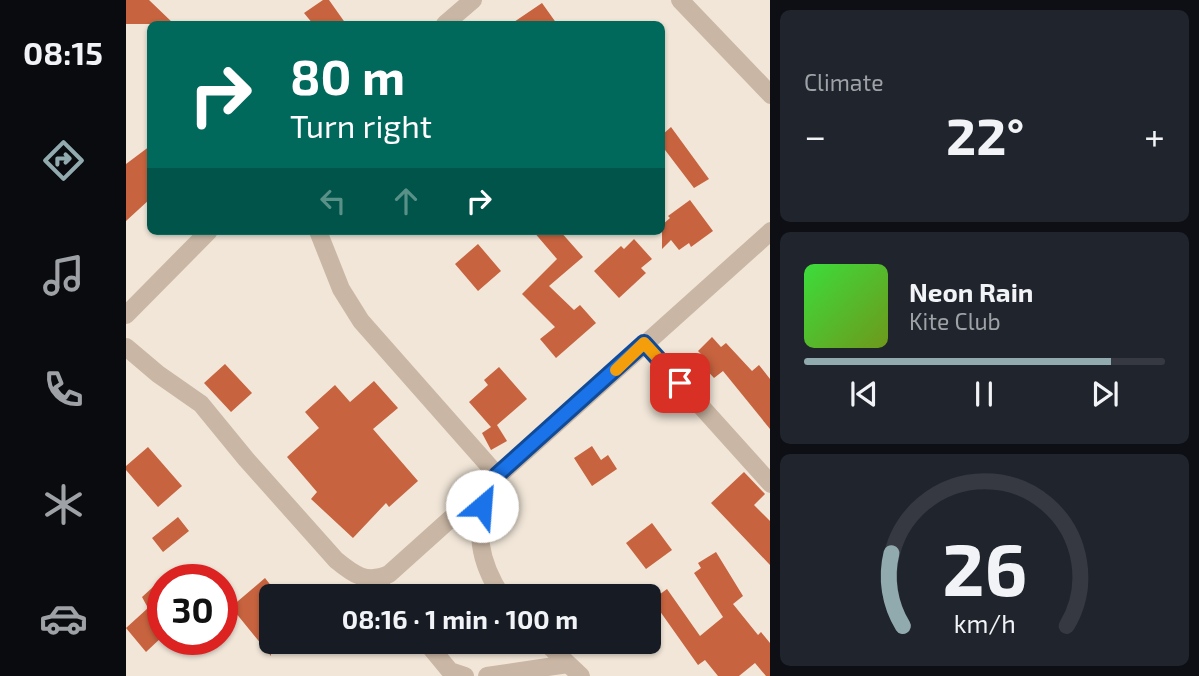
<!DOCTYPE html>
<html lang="en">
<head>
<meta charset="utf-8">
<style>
  body { margin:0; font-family:"Exo 2",sans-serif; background:#20242c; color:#f1f3f6; height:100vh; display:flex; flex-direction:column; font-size:26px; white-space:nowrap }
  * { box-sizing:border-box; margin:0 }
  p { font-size:23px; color:#9ea1a6 }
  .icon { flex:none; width:38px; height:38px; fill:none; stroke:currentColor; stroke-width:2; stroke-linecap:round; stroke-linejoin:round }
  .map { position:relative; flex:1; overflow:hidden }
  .drawer { display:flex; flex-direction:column; gap:10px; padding:10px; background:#0d0f14; width:429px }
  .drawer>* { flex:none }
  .top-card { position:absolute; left:21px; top:21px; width:518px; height:214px; border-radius:10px; box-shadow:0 2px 5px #0004; background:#00695c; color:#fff; overflow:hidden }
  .speed { position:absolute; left:21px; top:564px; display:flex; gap:14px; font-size:35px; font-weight:700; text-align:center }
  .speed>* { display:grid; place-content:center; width:91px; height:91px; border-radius:50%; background:#171b24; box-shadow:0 2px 5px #0004; line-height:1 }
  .speed .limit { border:10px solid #d22; background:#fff; color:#111 }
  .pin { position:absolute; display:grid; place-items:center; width:60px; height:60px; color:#fff; margin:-30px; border-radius:14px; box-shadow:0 4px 10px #0006 }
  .me { position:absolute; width:77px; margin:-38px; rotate:27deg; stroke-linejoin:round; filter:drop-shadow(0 0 5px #0008) }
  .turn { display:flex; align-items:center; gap:24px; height:147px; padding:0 28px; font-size:32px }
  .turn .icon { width:91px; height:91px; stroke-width:2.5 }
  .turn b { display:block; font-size:49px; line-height:60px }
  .lanes { display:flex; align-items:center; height:66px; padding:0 28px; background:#0003; justify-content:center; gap:35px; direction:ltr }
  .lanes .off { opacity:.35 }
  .big { font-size:52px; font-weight:700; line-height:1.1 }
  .drawer .tile { flex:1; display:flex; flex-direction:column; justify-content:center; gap:10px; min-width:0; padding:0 24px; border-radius:10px; background:#20242c }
  .drawer .dial { align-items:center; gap:0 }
  .dial svg { height:182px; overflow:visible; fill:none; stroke:#363941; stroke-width:7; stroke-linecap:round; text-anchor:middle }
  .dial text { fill:#f1f3f6; stroke:none }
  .song { display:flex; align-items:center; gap:21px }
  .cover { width:84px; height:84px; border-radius:10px; background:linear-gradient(135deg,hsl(120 70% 55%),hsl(80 70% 35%)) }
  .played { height:7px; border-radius:4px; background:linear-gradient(90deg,#91aaae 85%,#363941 85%) }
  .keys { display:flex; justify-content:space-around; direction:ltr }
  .heat { display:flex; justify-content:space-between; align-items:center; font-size:38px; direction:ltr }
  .trip { position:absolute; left:133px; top:584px; width:402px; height:70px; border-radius:10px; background:#171b24; box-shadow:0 2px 5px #0004; font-weight:700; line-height:70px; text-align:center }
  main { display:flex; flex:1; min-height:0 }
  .menu { display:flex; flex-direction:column; width:126px; justify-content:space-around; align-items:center; background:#090b0e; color:#9ea1a6 }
  .menu .icon { width:49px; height:49px }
  .menu .current { color:#91aaae }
  .menu b { font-size:32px; color:#f1f3f6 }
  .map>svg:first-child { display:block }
  .building { fill:#c7633f }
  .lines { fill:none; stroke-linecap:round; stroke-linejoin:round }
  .street { stroke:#c9b6a4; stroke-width:18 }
  .route-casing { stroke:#114b97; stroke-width:18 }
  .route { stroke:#1a73e8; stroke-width:12 }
  .slow { stroke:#f59e0b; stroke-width:12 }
</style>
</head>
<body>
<main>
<nav class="menu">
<b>08:15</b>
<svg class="icon current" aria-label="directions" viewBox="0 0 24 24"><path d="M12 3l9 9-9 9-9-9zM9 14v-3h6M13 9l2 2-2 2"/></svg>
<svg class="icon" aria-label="music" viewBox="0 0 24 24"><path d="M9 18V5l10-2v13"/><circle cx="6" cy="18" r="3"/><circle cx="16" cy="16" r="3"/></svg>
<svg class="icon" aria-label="phone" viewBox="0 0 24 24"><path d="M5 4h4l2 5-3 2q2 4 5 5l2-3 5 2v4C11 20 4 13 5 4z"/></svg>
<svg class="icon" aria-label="climate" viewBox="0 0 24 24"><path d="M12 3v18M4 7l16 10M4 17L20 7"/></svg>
<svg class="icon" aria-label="car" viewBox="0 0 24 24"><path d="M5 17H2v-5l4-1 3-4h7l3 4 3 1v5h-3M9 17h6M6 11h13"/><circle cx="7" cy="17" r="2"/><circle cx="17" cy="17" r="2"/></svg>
</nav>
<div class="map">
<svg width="645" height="676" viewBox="0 0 645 676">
  <rect width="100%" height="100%" fill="#f1e6d8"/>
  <!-- building -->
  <path class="building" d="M0,0H23L48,24H0Z
    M197,0H203L220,24H187L178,13Z
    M416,3L431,24H385Z
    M545,127L583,179L568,188L536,146V135Z
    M24,146V199L0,221V164Z
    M564,200L587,231L565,247L563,243L553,250L545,240L536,249V225L544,218L542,216Z
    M407,231H434L457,257L423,286L448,310L454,305L470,323L430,358L414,339L429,327L396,294L431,259Z
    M508,239L526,259L515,268L520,273L493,298L468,271L495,246L498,249Z
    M352,244L375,271L352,291L329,264Z
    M586,337L595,347L600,343L626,371L633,365L644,379V429L597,371L588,378L576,365L581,360L572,351Z
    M99,364L126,393L105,412L78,383Z
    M373,367L401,399L371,425L381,441L365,450L356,433L365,427L343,402L362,385L358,380Z
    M248,381L272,408L247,429L292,481L263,507L260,503L227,538L185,499L191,492L161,457L193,428L179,412L209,385L224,402Z
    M466,446L475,460L482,455L491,469L466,486L448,458Z
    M22,447L56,486L32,507L0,470V466Z
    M618,472L639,494L628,505L644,521V565L585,503Z
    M52,517L63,531L37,552L26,538Z
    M526,523L546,550L520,569L500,543Z
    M590,552L617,596L607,604L632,635L635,632L644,643V676H640L629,663L613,676H592L579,660L572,665L526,600L541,589L574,636L597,617L568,573L575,568L572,563Z
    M37,578V636L20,652L0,628L22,608L16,597Z
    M139,578L154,597H145V656L105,607Z"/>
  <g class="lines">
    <!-- street -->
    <path class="street" d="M554,0L645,95
      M319,24L347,0
      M192,231L215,289L235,321L371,475
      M0,315L83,231
      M518,343L645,484
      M0,347L32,374L75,404L120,459L210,560C228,575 241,584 263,574L645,231
      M358,489C351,534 351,558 376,597
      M250,580L263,597
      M300,642L324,671L339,676
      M419,642L455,676
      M361,676L442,664"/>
  </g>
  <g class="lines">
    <!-- route casing -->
    <g class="route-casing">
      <path id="route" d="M356,506L358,489L371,475L518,343L554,383"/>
    </g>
    <!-- route -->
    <use href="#route" class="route"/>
    <!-- slow -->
    <path class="slow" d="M490,370L518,343L530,356"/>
  </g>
</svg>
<div class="speed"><div class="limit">30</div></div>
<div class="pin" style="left:554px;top:383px;background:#d93025"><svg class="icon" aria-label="arrive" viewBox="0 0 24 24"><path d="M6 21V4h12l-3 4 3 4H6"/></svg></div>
<svg class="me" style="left:356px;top:506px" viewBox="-20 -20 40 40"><circle r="19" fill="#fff"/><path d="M0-13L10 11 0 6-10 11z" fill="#1a73e8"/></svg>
<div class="trip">08:16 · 1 min · 100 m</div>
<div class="top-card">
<div class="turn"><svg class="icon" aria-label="right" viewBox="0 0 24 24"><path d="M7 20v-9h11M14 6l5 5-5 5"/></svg><div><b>80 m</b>Turn right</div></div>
<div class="lanes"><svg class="icon off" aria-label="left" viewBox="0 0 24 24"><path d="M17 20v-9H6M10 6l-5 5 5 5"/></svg><svg class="icon off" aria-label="ahead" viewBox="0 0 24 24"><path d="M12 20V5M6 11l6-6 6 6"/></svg><svg class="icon" aria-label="right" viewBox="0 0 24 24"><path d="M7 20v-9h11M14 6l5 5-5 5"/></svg></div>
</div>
</div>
<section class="drawer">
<div class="tile"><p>Climate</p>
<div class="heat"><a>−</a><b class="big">22°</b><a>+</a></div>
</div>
<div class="tile">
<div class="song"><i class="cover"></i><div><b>Neon Rain</b><p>Kite Club</p></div></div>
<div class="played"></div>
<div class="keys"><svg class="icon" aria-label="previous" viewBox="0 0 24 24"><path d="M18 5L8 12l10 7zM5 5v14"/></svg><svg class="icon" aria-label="pause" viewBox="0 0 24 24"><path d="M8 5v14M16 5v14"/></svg><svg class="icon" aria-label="next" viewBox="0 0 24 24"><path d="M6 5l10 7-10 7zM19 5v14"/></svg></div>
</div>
<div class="tile dial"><svg viewBox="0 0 100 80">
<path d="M14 69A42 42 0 1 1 86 69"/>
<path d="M14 69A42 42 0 0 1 9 37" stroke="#91aaae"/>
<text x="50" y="56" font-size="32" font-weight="700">26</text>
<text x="50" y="72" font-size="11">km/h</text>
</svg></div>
</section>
</main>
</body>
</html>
